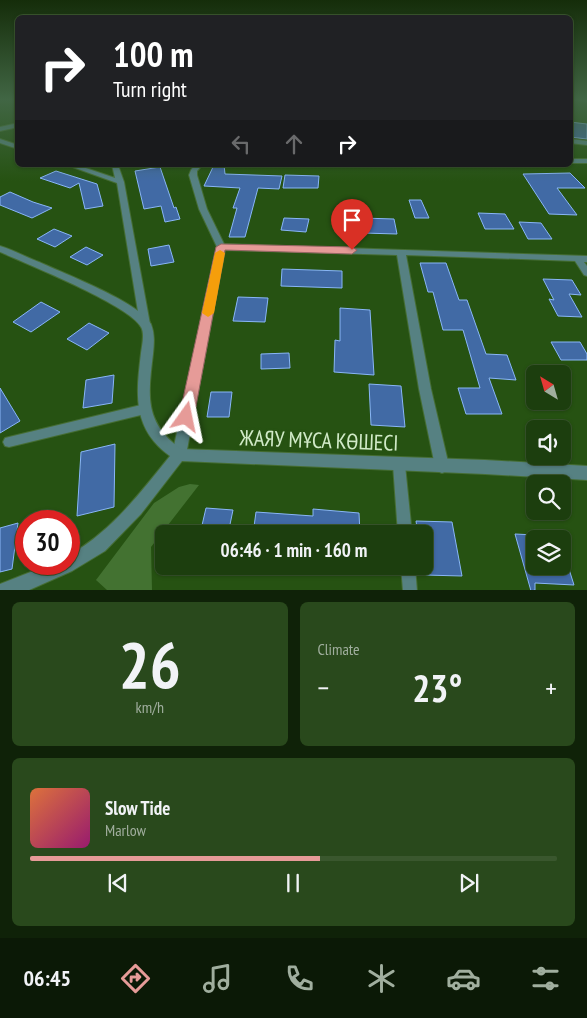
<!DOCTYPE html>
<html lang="en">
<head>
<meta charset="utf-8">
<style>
  body { margin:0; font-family:"PT Sans Narrow",sans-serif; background:#29491c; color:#f1f3f6; height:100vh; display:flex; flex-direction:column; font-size:19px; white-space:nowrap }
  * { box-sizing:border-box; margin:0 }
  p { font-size:16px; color:#a0ae9e }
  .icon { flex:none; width:28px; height:28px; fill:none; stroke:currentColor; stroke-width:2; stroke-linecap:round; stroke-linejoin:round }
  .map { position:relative; height:590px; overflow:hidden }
  .sheet { display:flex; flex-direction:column; gap:12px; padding:12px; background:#0f2208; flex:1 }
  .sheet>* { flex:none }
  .top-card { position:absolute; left:15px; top:15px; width:558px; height:152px; border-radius:8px; box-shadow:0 1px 4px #0004,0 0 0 1px #3a572e; background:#202124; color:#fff; overflow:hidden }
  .needle { width:32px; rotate:323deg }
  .buttons { position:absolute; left:526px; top:365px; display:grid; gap:10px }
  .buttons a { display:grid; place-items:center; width:45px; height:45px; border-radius:8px; background:#1c3e0e; box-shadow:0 1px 4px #0004,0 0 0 1px #3a572e; font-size:25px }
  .speed { position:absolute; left:15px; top:510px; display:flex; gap:10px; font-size:25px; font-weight:700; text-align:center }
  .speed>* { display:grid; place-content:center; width:65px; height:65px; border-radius:50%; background:#1c3e0e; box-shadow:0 1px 4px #0004,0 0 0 1px #3a572e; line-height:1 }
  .speed .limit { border:8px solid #d22; background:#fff; color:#111 }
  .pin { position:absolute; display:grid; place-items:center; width:42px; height:42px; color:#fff; margin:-51px -21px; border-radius:50% 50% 50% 0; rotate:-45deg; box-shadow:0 0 5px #0007 }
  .pin .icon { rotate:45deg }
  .me { position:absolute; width:55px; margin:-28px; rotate:12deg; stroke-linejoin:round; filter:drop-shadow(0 0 4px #0008) }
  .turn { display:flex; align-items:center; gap:18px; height:105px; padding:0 15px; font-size:22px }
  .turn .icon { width:65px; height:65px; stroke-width:2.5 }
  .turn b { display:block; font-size:35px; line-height:42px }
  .lanes { display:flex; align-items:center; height:48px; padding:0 15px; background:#0003; justify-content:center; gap:25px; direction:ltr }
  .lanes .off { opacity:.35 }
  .big { font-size:38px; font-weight:600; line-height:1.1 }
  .sheet .tile { flex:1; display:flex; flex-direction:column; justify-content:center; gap:8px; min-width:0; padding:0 18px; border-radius:8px; background:#29491c }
  .sheet .dial { align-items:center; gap:0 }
  .dial b { font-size:65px; line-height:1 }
  .song { display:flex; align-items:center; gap:15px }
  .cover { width:60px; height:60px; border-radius:8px; background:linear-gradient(135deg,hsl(20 70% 55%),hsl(320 70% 35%)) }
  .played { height:5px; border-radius:2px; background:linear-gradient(90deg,#e69b98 55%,#3a572e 55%) }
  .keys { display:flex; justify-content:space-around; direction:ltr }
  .heat { display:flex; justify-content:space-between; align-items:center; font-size:28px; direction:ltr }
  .sheet .tiles { flex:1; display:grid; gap:12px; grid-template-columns:1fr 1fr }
  .tile:last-child { grid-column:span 2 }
  .trip { position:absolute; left:155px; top:525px; width:278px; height:50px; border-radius:8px; background:#1c3e0e; box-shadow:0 1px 4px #0004,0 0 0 1px #3a572e; font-weight:600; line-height:50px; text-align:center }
  .tab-bar { display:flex; height:80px; justify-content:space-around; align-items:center; background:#0b1906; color:#a0ae9e }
  .tab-bar .icon { width:35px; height:35px }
  .tab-bar .active { color:#e69b98 }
  .tab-bar b { font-size:22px; color:#f1f3f6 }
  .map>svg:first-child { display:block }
  .green { fill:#437231 }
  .building { fill:#416aa5; stroke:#89b6f7 }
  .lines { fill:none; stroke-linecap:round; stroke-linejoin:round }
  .service-casing { stroke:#456d33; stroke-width:2 }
  .minor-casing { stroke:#456d33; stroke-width:2 }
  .tertiary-casing { stroke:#456d33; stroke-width:2 }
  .service { fill:#568182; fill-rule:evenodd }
  .minor { fill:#568182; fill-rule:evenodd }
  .tertiary { fill:#568182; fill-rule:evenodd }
  .route { fill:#e69b98; stroke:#966563 }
  .slow { fill:#f59e0b }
  .labels { text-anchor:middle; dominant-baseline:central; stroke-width:5; stroke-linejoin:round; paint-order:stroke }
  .near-street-label { font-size:22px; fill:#d1eac8; stroke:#265212 }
</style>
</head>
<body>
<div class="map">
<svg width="587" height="591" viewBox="0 0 587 591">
  <rect width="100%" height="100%" fill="#265212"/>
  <!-- green -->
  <path class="green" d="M190,484L199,485L151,547L152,590H107L96,580L154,503L179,487Z"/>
  <!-- building -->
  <path class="building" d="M570,122L587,124V139L570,137Z
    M214,165H224L225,174L282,176L279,189L258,188L245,237H229L237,208H233L240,188L204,186Z
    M160,167L174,208L176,207L180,219L165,222L161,206L144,209L135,171Z
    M56,171L97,184L103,206L85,209L79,183L70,188L40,178Z
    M570,173L585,188H557L577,215L549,214L523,174Z
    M285,175L319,176L318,188H283Z
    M10,192L33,202L52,208L32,218L0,205V197Z
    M409,200H421L429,218H415Z
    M478,213L505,214L514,229H485Z
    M284,218L309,219L306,232L281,230Z
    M362,218L394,219L397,234L363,233Z
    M519,222L541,223L552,239H528Z
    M54,229L72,236L55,247L37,239Z
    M169,245L174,262L151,266L148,249Z
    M86,247L103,255L87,265L70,257Z
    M420,263H446L459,300H467L486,354L507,355L516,380L489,378L502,414H466L458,388H480L463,330H443L433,292H428Z
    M282,269L342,271V288L281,286Z
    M543,279L572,280L581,295L569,294L582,317L558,316L549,299L554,300Z
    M238,297L268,298L265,322L233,321Z
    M41,302L60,312L31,332L13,322Z
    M340,308L370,310L374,375L334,372L335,340L340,341Z
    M89,323L109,333L87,350L67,339Z
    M551,342H580L587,354V360H561Z
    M289,353L290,368L261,369V354Z
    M114,375L112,403L83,408L86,380Z
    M369,384L401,386L405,427L371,425Z
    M0,388L20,421L0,433Z
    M211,392H232L229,417H207Z
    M115,444L114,507L77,516L81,452Z
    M206,508L233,510L228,534H200Z
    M313,509L359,513L360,534H253L256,512L313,516Z
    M416,521L452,522L462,576L424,575V534H418Z
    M18,523L12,569L0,572V528Z
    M515,534L535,535V566H568L574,585L535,583V590L531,591Z"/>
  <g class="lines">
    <!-- service casing -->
    <g class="service-casing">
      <path id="service" d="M145,404L149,406L151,409L149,412L145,414L9,447L5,446L3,442L5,438L9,437Z
        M399,459L403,461L405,465L412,534H398L393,465L395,461Z
        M401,566H415L417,591H403Z"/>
    </g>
    <!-- minor casing -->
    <g class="minor-casing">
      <path id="minor" d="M570,99H587V102Z
        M18,123V127L0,131V127Z
        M0,139L18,145V149L0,143Z
        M570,139L587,141V145L570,143Z
        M570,159H587V163H570Z
        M67,165H77L115,178L112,165H118L124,182L150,324L149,327H141L140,324L117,183Z
        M195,165H202L197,171V175L207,209L224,244L587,256V262H584L587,266V276L584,275L575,261L406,255L431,389L449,466L447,471L442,473L437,471L435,466L419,389L397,255L225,250L186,455L184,459L179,461L174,459L172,455L217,247L199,209L189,175L191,170Z"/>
    </g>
    <!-- tertiary casing -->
    <g class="tertiary-casing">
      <path id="tertiary" d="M0,246C13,250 26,257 39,262C63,273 139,302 151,324C155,334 154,344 153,354C148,396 144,422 181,449L485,460L587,466V480L485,474L182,461L141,514L105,551L72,571L27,591H0V584L51,564H69V555C111,532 140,493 170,456C132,429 136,394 141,353C142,345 145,334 141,327C129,305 27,264 0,252Z"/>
    </g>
    <!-- service -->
    <use href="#service" class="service"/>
    <!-- minor -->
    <use href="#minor" class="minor"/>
    <!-- tertiary -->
    <use href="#tertiary" class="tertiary"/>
  </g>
  <!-- sky -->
  <linearGradient id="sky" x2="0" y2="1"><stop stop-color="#152d0a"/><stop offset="0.55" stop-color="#416644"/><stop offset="1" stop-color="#416644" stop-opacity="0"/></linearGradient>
  <rect width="587" height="181" fill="url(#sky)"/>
  <!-- route -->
  <path class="route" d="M221,244L352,247L357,250L352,254L225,250L194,417L192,421L186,423L181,421L179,417L216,247Z"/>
  <!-- slow -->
  <path class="slow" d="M220,250L225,253L214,313L208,317L202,313L215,253Z"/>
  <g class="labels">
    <!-- near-street labels -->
    <g class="near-street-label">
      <text transform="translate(319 440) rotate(2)">ЖАЯУ МҰСА КӨШЕСІ</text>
    </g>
  </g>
</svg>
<div class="buttons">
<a><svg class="needle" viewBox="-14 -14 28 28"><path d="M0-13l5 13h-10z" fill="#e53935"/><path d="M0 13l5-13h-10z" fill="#a0ae9e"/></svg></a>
<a><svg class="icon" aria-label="sound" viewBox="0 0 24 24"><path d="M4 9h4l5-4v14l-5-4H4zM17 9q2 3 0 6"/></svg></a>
<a><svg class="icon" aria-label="search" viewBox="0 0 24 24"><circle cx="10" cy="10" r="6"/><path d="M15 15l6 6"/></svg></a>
<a><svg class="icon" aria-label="layers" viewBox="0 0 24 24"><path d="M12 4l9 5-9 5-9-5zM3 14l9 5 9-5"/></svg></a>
</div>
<div class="speed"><div class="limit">30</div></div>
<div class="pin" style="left:352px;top:250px;background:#d93025"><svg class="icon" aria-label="arrive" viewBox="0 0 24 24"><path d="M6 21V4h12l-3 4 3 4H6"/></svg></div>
<svg class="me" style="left:186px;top:417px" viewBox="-20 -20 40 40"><path d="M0-17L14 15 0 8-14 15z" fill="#e69b98" stroke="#fff" stroke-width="4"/></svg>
<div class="trip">06:46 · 1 min · 160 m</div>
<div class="top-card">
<div class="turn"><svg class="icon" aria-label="right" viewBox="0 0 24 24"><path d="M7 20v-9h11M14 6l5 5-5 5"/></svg><div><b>100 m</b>Turn right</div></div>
<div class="lanes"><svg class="icon off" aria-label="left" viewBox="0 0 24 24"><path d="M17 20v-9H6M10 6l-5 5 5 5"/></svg><svg class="icon off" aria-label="ahead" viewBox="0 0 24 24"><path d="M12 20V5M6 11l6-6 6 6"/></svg><svg class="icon" aria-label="right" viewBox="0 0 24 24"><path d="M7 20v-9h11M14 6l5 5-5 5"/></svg></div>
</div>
</div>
<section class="sheet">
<div class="tiles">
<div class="tile dial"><b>26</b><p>km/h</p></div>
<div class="tile"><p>Climate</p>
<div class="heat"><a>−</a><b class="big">23°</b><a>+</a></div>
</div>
<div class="tile">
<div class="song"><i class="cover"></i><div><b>Slow Tide</b><p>Marlow</p></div></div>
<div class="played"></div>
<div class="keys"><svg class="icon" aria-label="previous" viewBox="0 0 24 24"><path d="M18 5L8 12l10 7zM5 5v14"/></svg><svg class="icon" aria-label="pause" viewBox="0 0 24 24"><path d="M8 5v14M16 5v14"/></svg><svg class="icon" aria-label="next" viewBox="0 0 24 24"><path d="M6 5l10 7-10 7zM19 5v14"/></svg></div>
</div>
</div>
</section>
<nav class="tab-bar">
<b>06:45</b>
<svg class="icon active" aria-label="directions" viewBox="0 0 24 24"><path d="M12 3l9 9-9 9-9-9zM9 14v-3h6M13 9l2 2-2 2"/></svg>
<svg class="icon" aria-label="music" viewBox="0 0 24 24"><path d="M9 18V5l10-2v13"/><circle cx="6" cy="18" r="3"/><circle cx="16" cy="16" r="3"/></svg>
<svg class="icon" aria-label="phone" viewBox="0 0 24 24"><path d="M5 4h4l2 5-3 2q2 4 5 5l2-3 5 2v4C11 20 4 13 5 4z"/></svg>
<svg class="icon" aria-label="climate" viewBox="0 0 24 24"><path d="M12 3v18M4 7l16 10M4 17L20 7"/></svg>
<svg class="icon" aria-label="car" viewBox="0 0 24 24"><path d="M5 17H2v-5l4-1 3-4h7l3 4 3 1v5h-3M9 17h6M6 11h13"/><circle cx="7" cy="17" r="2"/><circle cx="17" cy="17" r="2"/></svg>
<svg class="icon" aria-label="filters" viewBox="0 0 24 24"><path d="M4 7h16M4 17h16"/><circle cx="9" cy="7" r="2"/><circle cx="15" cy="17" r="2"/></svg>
</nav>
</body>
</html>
